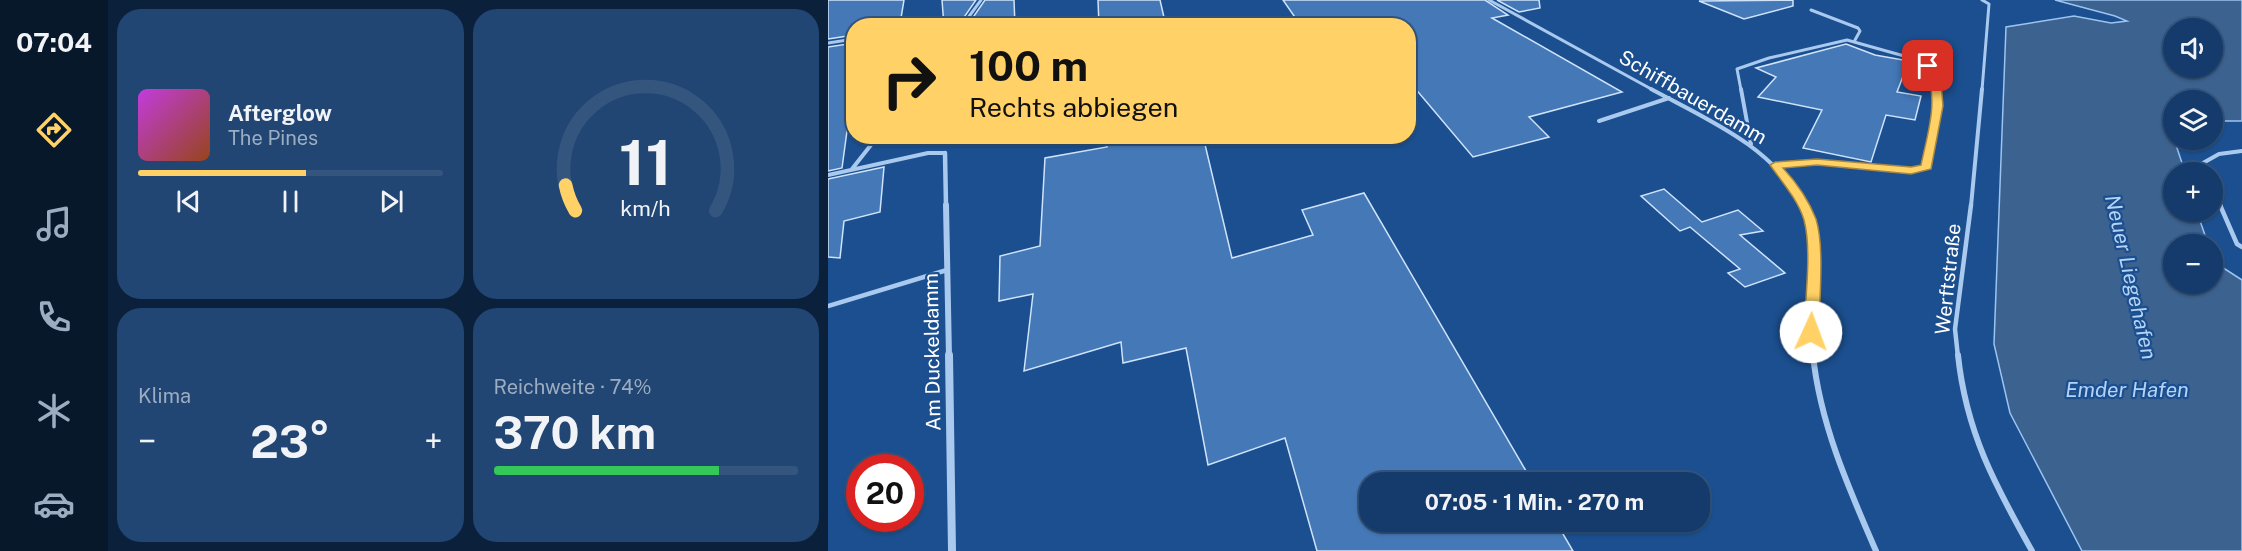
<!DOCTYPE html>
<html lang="de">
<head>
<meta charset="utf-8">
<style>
  body { margin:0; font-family:"Public Sans",sans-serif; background:#214673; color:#f1f3f6; height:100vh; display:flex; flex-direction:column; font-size:22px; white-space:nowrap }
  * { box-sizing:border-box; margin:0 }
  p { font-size:20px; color:#9dadc1 }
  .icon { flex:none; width:33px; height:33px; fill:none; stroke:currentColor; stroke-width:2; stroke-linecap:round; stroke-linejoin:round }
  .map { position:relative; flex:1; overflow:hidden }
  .side { display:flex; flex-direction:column; gap:9px; padding:9px; background:#0b203b; width:720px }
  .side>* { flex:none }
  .top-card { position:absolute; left:18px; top:18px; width:570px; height:126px; border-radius:24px; box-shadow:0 2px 4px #0004,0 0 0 2px #33557e; background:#ffd166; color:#111; overflow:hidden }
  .buttons { position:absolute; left:1335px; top:18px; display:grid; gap:12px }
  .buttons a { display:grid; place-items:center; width:60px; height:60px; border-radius:50%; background:#143b6b; box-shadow:0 2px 4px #0004,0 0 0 2px #33557e; font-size:30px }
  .speed { position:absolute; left:18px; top:454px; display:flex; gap:12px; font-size:30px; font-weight:700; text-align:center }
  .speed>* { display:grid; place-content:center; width:78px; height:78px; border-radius:50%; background:#143b6b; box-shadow:0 2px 4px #0004,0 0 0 2px #33557e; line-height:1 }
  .speed .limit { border:9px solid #d22; background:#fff; color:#111 }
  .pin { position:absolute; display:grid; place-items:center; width:51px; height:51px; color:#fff; margin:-26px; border-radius:12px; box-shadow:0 3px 9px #0006 }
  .me { position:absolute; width:66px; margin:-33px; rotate:2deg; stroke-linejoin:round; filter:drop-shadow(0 0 4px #0008) }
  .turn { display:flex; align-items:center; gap:21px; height:126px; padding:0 24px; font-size:27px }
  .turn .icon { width:78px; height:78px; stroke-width:2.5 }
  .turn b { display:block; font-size:42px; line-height:51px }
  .big { font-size:45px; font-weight:700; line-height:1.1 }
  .side .card { flex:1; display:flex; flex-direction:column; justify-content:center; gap:9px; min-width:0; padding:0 21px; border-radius:24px; background:#214673 }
  .side .dial { align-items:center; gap:0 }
  .dial svg { height:156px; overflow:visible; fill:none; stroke:#33557e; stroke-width:7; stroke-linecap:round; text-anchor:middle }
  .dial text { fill:#f1f3f6; stroke:none }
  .song { display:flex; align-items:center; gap:18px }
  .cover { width:72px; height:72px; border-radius:9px; background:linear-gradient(135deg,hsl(290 70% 55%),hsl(20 70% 35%)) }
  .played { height:6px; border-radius:3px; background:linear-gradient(90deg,#ffd166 55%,#33557e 55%) }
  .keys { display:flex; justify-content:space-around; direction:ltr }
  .heat { display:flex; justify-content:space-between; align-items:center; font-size:33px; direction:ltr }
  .charge { height:9px; border-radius:4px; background:linear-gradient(90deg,#34c759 74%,#33557e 0) }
  .side .tiles { flex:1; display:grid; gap:9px; grid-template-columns:repeat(2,1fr) }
  .trip { position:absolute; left:531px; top:472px; width:351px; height:60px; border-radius:24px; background:#143b6b; box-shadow:0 2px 4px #0004,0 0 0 2px #33557e; font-weight:700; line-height:60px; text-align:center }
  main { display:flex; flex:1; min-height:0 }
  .dock { display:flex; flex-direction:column; width:108px; justify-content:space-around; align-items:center; background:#08182b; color:#9dadc1 }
  .dock .icon { width:42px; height:42px }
  .dock .current { color:#ffd166 }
  .dock b { font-size:27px; color:#f1f3f6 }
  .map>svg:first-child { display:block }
  .water { fill:#3c6290; stroke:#9cc4f0; stroke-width:1.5; fill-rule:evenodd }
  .building { fill:#4478b7; stroke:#cfe3fa; stroke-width:1.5 }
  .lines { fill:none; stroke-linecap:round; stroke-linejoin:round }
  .lane-far3 { stroke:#a9c9ee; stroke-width:3 }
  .lane-far2 { stroke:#a9c9ee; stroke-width:4 }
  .lane-far1 { stroke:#a9c9ee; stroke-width:4.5 }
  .lane { stroke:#a9c9ee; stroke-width:6 }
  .street-far2 { stroke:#a9c9ee; stroke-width:4.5 }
  .street-far1 { stroke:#a9c9ee; stroke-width:6 }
  .street { stroke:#a9c9ee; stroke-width:8 }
  .route { fill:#ffd166; stroke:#a68842; stroke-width:1.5 }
  .labels { text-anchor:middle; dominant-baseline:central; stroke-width:4.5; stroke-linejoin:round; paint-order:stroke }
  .street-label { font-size:20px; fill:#fff; stroke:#1b4f8f }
  .water-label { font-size:21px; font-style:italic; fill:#b5d3f5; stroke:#1b4f8f }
</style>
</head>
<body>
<main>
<nav class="dock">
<b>07:04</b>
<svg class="icon current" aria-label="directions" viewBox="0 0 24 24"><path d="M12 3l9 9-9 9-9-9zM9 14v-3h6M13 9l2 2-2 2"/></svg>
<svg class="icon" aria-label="music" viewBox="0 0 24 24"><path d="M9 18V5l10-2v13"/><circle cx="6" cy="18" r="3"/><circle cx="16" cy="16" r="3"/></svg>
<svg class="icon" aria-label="phone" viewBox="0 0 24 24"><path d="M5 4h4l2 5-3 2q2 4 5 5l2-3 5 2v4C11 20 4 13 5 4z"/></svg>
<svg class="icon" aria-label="climate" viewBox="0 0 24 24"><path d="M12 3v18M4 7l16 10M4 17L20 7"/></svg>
<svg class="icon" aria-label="car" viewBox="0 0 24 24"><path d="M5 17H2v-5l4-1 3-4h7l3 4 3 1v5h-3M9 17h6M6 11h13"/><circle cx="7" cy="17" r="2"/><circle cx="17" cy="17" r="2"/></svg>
</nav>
<section class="side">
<div class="tiles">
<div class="card">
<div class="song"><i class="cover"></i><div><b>Afterglow</b><p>The Pines</p></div></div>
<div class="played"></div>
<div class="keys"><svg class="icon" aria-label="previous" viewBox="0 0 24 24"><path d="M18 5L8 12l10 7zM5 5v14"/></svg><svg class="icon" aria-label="pause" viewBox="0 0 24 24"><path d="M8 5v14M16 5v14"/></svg><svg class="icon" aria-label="next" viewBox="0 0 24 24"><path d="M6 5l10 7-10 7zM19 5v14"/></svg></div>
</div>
<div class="card dial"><svg viewBox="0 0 100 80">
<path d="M14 69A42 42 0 1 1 86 69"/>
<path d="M14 69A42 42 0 0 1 9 56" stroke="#ffd166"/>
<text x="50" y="56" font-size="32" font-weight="700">11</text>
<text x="50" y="72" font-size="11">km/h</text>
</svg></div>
<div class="card"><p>Klima</p>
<div class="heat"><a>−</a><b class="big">23°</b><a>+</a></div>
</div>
<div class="card"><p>Reichweite · 74%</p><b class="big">370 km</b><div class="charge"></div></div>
</div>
</section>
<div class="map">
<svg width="1414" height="551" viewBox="0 0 1414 551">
  <rect width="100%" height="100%" fill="#1b4f8f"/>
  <!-- water -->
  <path class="water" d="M1227,0H1414V121H1385L1384,100H1346L1345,121H1340L1357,172H1346V212H1369L1380,244H1346V284H1384L1385,258L1386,262L1414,280V551H1254L1182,413L1166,344L1178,27L1246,16L1283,23L1299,21L1287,16ZM1346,28H1384V68H1346Z"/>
  <!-- building -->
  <path class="building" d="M0,0H76L72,24L26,26V35L0,39Z
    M114,0H148L130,26H116Z
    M157,0H186L187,26H139Z
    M270,0H332L338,26H271Z
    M455,0H657L680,15L664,18L794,92L701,117L721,137L645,157L580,80V26H473Z
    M669,0H711L712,8L691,12Z
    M965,0V6L916,19L871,1Z
    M26,43V79L14,168L0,171V47Z
    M1018,44L1047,55L1081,61L1069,92L1093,96L1087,120L1058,115L1043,162L975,148L994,110L930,97L948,77L928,68Z
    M278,136H375L404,258L485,235L474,210L536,193L705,483H542V522H728L745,551H489L457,438L380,465L358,348L295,363L293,342L196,371L205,294L171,301L172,256L212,246L217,158L279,147Z
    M56,167L52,212L16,221L12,258L0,257V179Z
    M836,189L874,222L910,210L935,231L912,235L957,273L917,287L900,273L912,269L862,227L852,231L813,196Z"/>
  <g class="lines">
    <!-- lane-far3 -->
    <path class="lane-far3" d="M661,0L825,90
      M983,10L1030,28L1032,31L1027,40
      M134,26L153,0
      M0,43L26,39
      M913,90L909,69L941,58L1019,40L1094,61L1104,71L1109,90
      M1154,90L1161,4L1154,0"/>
    <!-- lane-far2 -->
    <path class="lane-far2" d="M823,89C880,120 944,146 976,206
      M913,89L923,144
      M771,121L841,98
      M947,165L989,162L1083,171L1099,167L1110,106L1109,89
      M24,169L50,136
      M1379,172L1375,163L1391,154L1414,151
      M0,175L100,153H117
      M1384,185L1393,206
      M1143,206L1154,89"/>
    <!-- lane-far1 -->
    <path class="lane-far1" d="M976,205L983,226L986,244V357
      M1392,205L1409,244L1414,247
      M0,306L119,270
      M1130,357L1127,329L1143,205"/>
    <!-- lane -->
    <path class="lane" d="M985,355C992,424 1021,489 1048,551
      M1130,355C1138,432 1167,485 1204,551"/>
    <!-- street-far2 -->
    <path class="street-far2" d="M117,153L118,206"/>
    <!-- street-far1 -->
    <path class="street-far1" d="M118,205L121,357"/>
    <!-- street -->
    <path class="street" d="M121,355L124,551"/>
  </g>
  <!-- route -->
  <path class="route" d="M1097,64H1103L1113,81L1115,106L1103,169L1083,174L989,165L955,168C968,182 981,201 988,219C997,248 991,301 991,332L989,335H978L976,332C977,300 984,250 976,220C970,200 954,182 942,165L947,162L989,159L1083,167L1093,165C1100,131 1112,98 1096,66Z"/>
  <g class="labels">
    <!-- street labels -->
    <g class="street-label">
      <text transform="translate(865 97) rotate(30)">Schiffbauerdamm</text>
      <text transform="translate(1120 279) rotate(-84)">Werftstraße</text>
      <text transform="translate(104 352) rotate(-91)">Am Duckeldamm</text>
    </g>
    <!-- water labels -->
    <g class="water-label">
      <text transform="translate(1303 277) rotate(77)">Neuer Liegehafen</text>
      <text x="1299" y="389">Emder Hafen</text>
    </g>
  </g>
</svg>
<div class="buttons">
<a><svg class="icon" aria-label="sound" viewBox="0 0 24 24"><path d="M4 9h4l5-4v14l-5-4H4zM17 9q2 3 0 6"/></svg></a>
<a><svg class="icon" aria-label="layers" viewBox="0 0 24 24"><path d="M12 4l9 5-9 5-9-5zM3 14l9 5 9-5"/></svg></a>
<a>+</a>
<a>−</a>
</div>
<div class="speed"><div class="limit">20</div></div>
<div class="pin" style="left:1100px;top:66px;background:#d93025"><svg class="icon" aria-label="arrive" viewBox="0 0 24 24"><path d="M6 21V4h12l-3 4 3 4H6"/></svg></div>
<svg class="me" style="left:983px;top:332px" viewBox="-20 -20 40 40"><circle r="19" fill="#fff"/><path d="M0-13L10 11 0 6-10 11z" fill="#ffd166"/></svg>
<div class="trip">07:05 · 1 Min. · 270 m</div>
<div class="top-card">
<div class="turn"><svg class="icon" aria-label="right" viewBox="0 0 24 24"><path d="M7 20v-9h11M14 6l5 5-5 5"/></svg><div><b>100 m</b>Rechts abbiegen</div></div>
</div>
</div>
</main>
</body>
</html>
